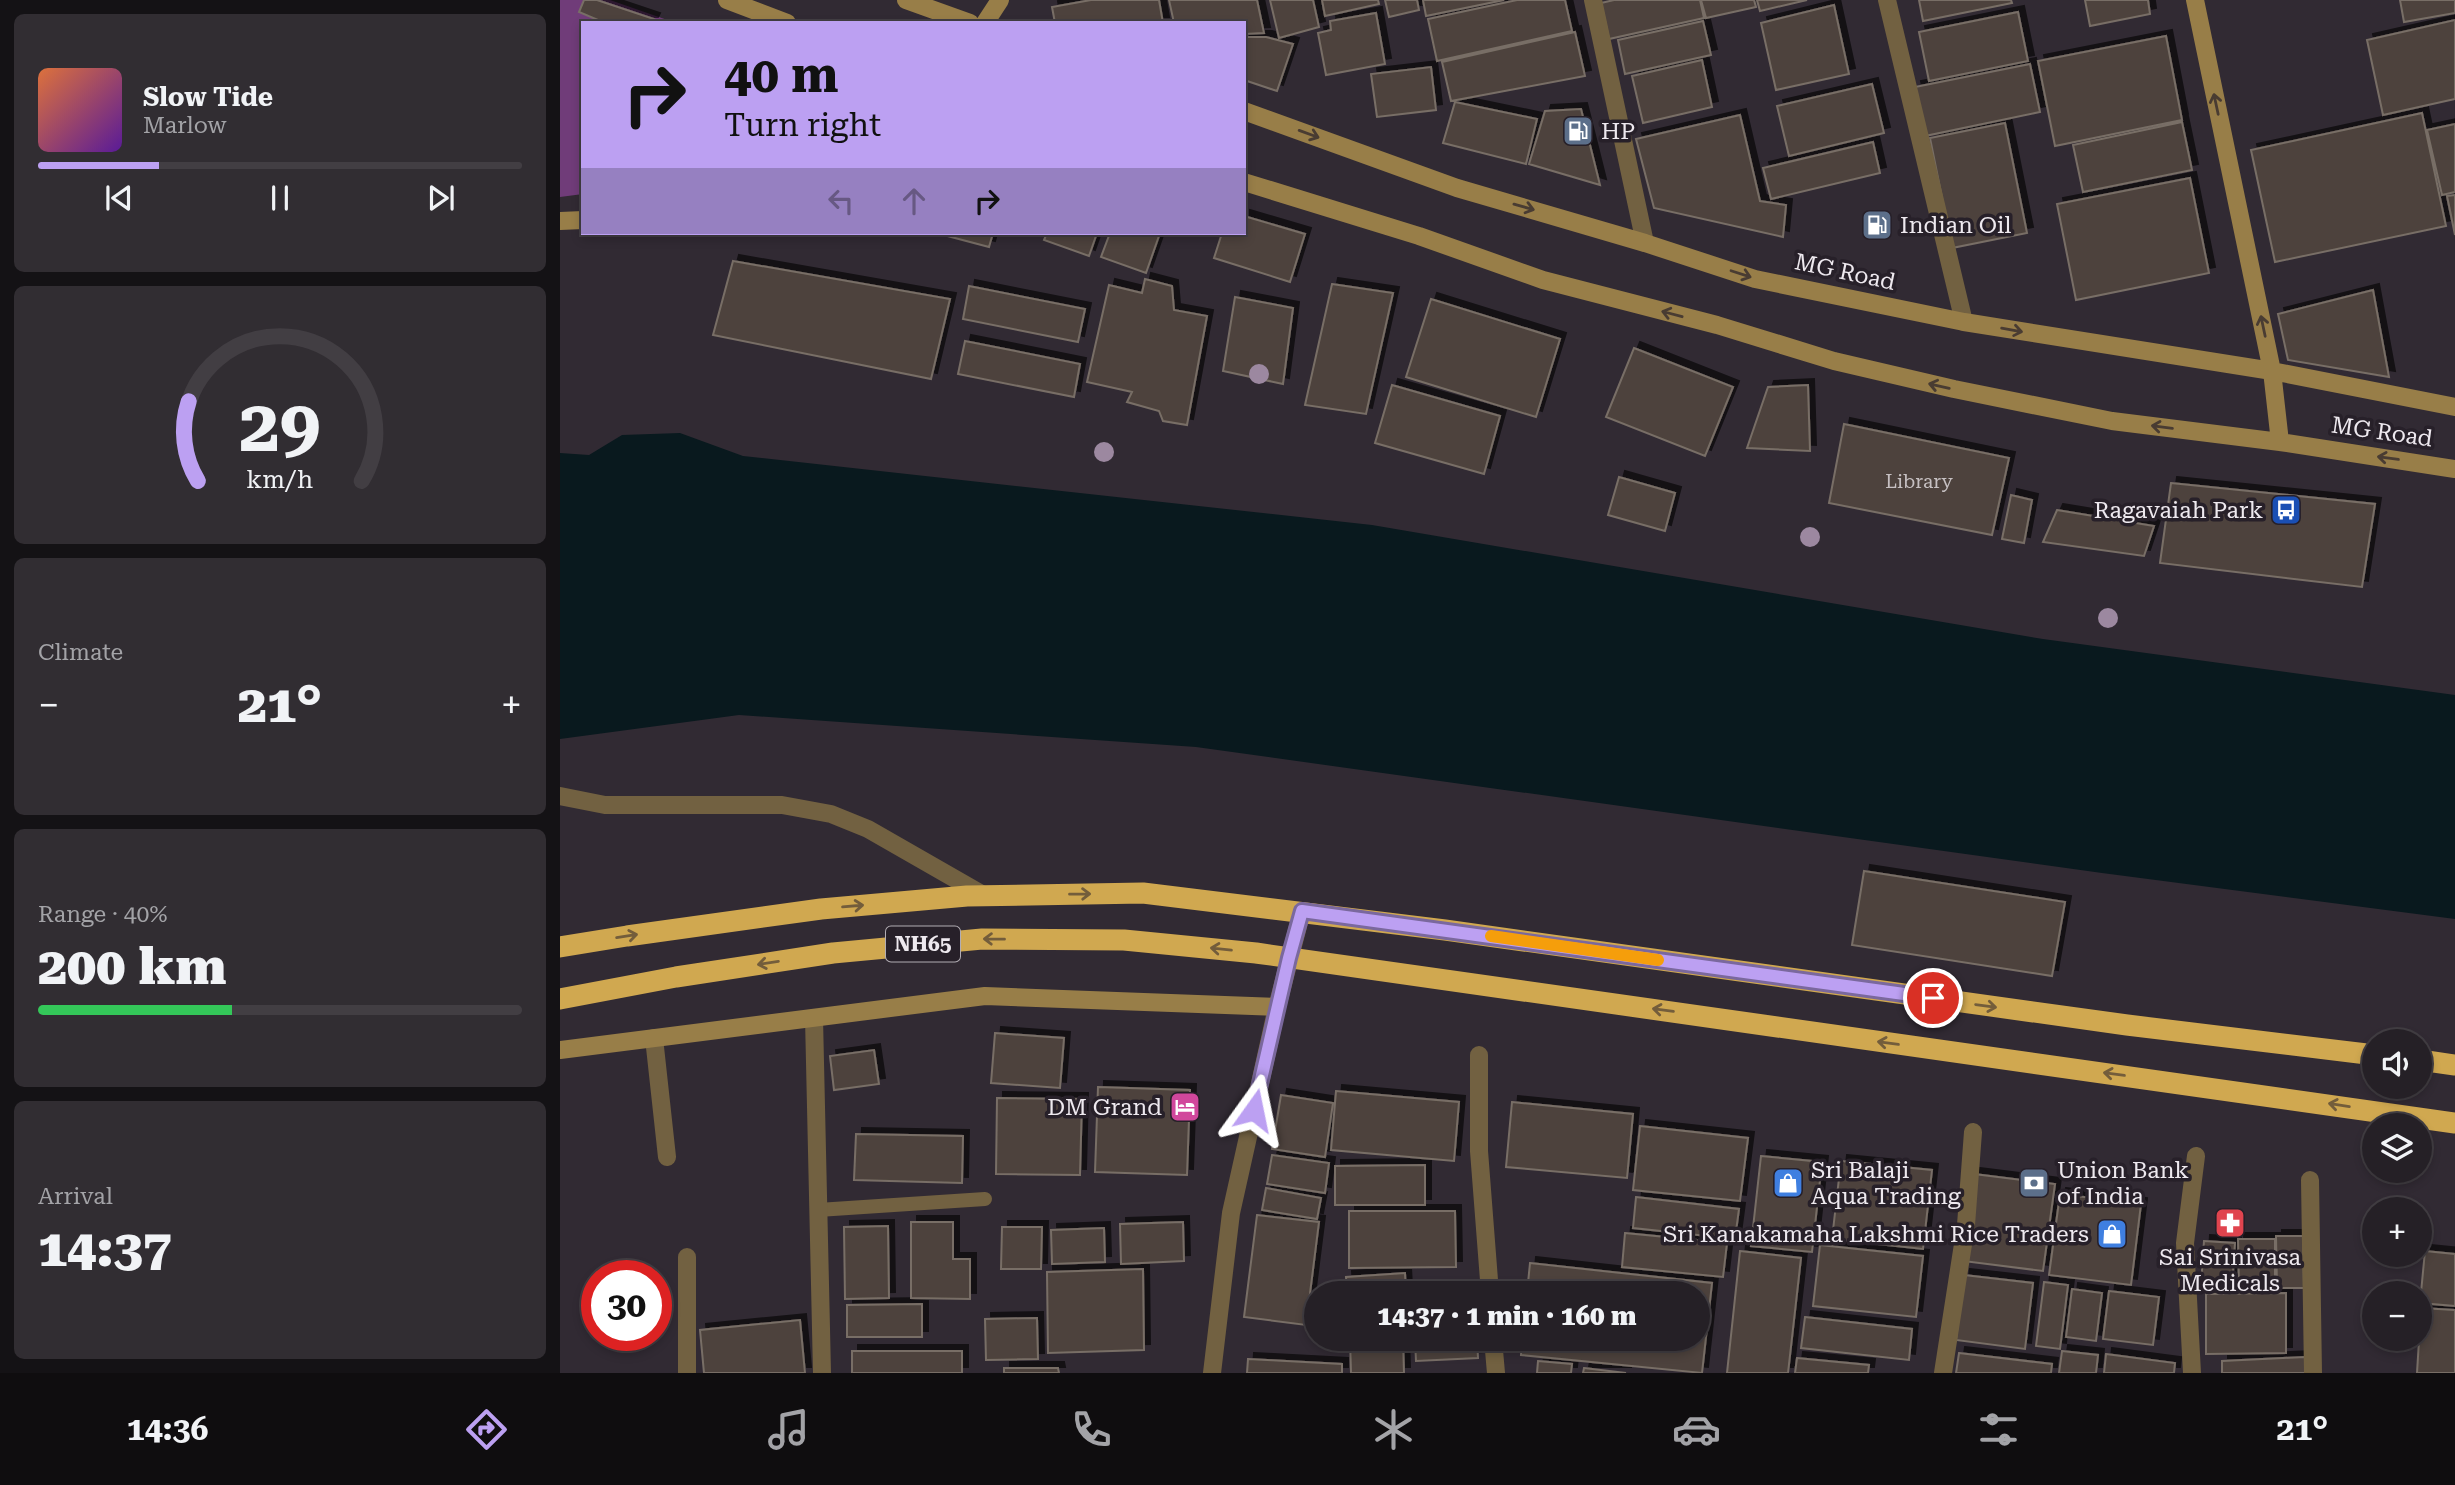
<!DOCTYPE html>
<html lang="en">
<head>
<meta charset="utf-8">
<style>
  body { margin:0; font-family:"Roboto Serif",serif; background:#312d32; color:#f1f3f6; height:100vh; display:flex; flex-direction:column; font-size:26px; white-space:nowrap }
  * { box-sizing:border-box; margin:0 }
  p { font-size:23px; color:#a3a3a7 }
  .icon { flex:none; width:38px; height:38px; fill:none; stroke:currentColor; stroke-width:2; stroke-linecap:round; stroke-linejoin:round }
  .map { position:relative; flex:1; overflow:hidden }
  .sheet { display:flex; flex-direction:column; gap:14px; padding:14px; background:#141215; width:560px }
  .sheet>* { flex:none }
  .banner { position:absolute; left:21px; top:21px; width:665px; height:214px; border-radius:0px; box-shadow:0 4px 10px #0003,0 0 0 2px #423e43; background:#bca0f2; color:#111; overflow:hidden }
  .controls { position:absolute; left:1802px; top:1029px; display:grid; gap:14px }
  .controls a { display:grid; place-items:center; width:70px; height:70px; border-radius:50%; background:#252026; box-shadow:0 4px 10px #0003,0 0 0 2px #423e43; font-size:35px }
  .speed { position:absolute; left:21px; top:1260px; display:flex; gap:14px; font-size:35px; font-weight:700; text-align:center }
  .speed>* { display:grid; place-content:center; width:91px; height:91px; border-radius:50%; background:#252026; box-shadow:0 4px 10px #0003,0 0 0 2px #423e43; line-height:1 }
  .speed .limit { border:10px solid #d22; background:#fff; color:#111 }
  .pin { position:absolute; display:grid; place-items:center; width:60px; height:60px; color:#fff; margin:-30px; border:4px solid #fff; border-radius:50%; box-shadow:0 2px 7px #0007 }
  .me { position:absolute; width:77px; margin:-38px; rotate:12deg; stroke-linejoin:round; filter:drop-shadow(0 0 5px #0008) }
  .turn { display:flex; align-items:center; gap:24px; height:147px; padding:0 28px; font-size:32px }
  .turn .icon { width:91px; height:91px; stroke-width:2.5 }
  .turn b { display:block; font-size:49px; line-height:60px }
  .lanes { display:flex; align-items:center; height:66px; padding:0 28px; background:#0003; justify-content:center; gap:35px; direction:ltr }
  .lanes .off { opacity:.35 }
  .big { font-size:52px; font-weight:800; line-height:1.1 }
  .sheet .card { flex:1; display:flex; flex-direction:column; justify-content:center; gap:10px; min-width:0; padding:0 24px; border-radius:10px; background:#312d32 }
  .sheet .dial { align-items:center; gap:0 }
  .dial svg { height:182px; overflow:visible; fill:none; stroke:#423e43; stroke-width:7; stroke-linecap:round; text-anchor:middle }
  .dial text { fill:#f1f3f6; stroke:none }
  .song { display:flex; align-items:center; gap:21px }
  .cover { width:84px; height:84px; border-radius:10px; background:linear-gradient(135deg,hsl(20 70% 55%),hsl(270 70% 35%)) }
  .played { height:7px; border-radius:4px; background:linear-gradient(90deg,#bca0f2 25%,#423e43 25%) }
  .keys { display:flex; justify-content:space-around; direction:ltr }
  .heat { display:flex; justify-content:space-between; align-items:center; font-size:38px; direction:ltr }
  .charge { height:10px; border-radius:5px; background:linear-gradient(90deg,#34c759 40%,#423e43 0) }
  .trip { position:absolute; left:744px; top:1281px; width:406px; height:70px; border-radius:35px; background:#252026; box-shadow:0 4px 10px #0003,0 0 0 2px #423e43; font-weight:800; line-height:70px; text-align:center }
  .menu { display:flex; height:112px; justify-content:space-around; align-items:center; background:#0f0d0f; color:#a3a3a7 }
  .menu .icon { width:49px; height:49px }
  .menu .active { color:#bca0f2 }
  .menu b { font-size:32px; color:#f1f3f6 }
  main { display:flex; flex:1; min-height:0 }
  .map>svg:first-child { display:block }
  .green { fill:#703c79 }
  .water { fill:#09191e }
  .building { fill:#4d433c; stroke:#786e66; stroke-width:2; filter:url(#shadow) }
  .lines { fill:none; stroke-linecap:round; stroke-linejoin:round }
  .lane { stroke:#726141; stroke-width:14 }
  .street { stroke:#726141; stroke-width:18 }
  .secondary { stroke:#987e48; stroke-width:18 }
  .highway { stroke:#d0a850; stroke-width:21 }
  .tree { fill:#9c88a0 }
  .oneway { stroke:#493c32 }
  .oneway2 { stroke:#735d3b }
  .route-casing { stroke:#7a689d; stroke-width:18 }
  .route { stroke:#bca0f2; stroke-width:12 }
  .slow { stroke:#f59e0b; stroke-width:12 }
  .labels { text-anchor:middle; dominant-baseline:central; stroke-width:7; stroke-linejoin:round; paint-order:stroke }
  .number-label { font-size:19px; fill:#c6c0c2 }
  .shield { fill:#272029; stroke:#b2adb4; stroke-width:2 }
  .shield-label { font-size:21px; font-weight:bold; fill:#eee9ef }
  .poi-label { font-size:23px; fill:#eee9ef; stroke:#272029; text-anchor:start }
  .street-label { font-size:23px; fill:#eee9ef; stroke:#272029 }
</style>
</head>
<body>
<main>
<section class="sheet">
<div class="card">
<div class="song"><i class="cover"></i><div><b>Slow Tide</b><p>Marlow</p></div></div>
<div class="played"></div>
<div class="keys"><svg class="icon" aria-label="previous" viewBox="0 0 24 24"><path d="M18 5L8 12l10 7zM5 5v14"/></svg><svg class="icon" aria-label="pause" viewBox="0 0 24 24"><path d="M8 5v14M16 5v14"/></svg><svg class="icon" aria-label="next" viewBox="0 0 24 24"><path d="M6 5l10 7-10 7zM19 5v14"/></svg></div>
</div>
<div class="card dial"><svg viewBox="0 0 100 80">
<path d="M14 69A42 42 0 1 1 86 69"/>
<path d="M14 69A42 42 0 0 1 10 34" stroke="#bca0f2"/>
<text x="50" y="56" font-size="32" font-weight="700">29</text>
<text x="50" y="72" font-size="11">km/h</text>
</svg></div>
<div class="card"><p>Climate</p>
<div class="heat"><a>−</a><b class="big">21°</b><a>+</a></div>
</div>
<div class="card"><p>Range · 40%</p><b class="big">200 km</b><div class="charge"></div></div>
<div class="card"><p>Arrival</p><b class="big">14:37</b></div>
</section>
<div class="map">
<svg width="1895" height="1373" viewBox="0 0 1895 1373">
  <defs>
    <filter id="shadow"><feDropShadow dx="6" dy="-6" stdDeviation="0" flood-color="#0009"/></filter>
  </defs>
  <rect width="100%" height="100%" fill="#312a33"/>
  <!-- green -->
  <path class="green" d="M0,0H50L116,23H23V194L0,197Z"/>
  <!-- water -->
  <path class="water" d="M120,433L183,456L812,525L1483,639L1895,695V919L1542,873L636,747L179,715L0,739V453L29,455L62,435Z"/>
  <!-- building -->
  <path class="building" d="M24,0H37L94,19L92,23H45L19,12Z
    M531,0H599L603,23H495L492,7Z
    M609,0H697L704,33L684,34V23H614Z
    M710,0H753L759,27L719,38Z
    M762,0H818L819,4L765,16Z
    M825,0H857L859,10L829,17Z
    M863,0H944L866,16Z
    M957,0H1005L1012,31L877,61L868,19Z
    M1054,0H1140L1144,18L1049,39L1041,3Z
    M1141,0H1194L1196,7L1146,18Z
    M1197,0H1247L1200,11Z
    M1359,0H1451L1452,3L1363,21Z
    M1525,0H1588L1590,14L1530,26Z
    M1840,0H1895V13L1844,22Z
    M1274,5L1289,74L1216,90L1201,23Z
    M1458,12L1468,61L1369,81L1359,32Z
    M816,13L825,64L766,75L758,33L771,30L770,21Z
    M1895,20V99L1823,115L1807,40Z
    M1143,21L1151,55L1065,74L1058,40Z
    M1015,32L1025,76L891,101L882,62Z
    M1606,36L1622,120L1495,146L1478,61Z
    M684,37H706L733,44L717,91L684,80Z
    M1142,60L1152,107L1083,123L1072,76Z
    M1470,64L1480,112L1365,136L1355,87Z
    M871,67L876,110L817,117L811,74Z
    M1312,84L1324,133L1229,156L1217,106Z
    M895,102L977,119L966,164L883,143Z
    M1021,109L1040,185L969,164L985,111Z
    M1862,113L1886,226L1715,262L1691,150Z
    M1180,115L1200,201L1226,205L1223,237L1094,208L1076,139Z
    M1622,122L1632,170L1523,192L1513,145Z
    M1445,123L1467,233L1392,248L1370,138Z
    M1895,124V192L1882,195L1867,130Z
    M1313,142L1320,173L1211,199L1203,168Z
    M1630,178L1649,273L1516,300L1497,204Z
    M1895,195V235L1887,196Z
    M684,216L745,234L730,282L654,258L662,233H684Z
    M376,233H433L429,247Z
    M487,233H537L529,256L484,240Z
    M550,233H600L586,273L541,257Z
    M173,261L390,299L371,379L153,335Z
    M585,279L612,286L614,310L647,316L627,425L603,421L599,411L567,402L572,392L527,382L549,285L582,293Z
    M772,284L833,293L806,414L745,405Z
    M409,286L525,309L518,342L403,319Z
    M1813,290L1829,377L1728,360L1718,314Z
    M675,297L733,308L723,384L663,371Z
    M871,299L1000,339L976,417L846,377Z
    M405,341L520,364L514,397L398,374Z
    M1074,348L1173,387L1145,456L1046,417Z
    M832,385L940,416L924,474L815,443Z
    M1248,385L1250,451L1187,448L1208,387Z
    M1284,424L1449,458L1432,535L1269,503Z
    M1059,477L1115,493L1105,531L1048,515Z
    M1611,483L1815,504L1802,587L1600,563Z
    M1451,495L1472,500L1464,543L1442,539Z
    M1497,510L1594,526L1584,556L1483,542Z
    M1304,871L1505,902L1492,976L1292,945Z
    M435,1033L504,1038L500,1088L431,1083Z
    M314,1050L319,1084L274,1090L270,1056Z
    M538,1087L630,1090L627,1175L535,1172Z
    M776,1091L899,1102L894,1161L771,1150Z
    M721,1095L773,1103L765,1157L712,1149Z
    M437,1098L522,1099L520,1175L436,1174Z
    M952,1102L1073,1114L1067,1178L946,1167Z
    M1080,1126L1188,1138L1180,1201L1073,1190Z
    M296,1134L403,1136L402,1183L294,1180Z
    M712,1155L769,1163L765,1193L707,1184Z
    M1201,1156L1262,1162L1252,1252L1191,1246Z
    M1281,1161L1372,1170L1363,1249L1272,1239Z
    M865,1165V1205H775V1166Z
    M1414,1174L1495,1184L1483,1271L1403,1261Z
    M706,1188L761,1198L757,1219L702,1210Z
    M1500,1194L1581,1204L1571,1285L1489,1275Z
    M1076,1197L1179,1209L1175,1239L1073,1228Z
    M789,1211H895L896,1267L789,1268Z
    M697,1215L759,1222L746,1325L684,1317Z
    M351,1222H393V1259H410V1299L351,1298Z
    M623,1222L624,1261L561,1264L560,1224Z
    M328,1226L329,1298L285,1299L284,1227Z
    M442,1227H482L481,1269H441Z
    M544,1228L545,1262L492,1264L491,1230Z
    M1065,1233L1167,1243L1163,1277L1062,1267Z
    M1716,1236H1743L1744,1288H1717Z
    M1678,1239H1715V1287L1679,1288Z
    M1644,1241L1675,1243L1672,1287L1641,1285Z
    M1260,1245L1363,1256L1356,1317L1253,1306Z
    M1180,1251L1241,1258L1228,1373H1167Z
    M1865,1251L1895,1254V1306L1860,1303Z
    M970,1263L1152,1283L1142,1373L961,1355L962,1339H1138V1293H967Z
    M583,1269L584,1350L488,1353L487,1272Z
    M845,1273L846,1293H787L786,1277Z
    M1404,1275L1473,1283L1465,1349L1396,1340Z
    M1484,1282L1508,1285L1500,1349L1476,1346Z
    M1512,1289L1542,1293L1536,1341L1506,1337Z
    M1549,1291L1599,1297L1593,1345L1543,1339Z
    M1726,1293V1353L1646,1354V1294Z
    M362,1304V1337H287V1305Z
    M1861,1308L1895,1310V1373H1857Z
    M1245,1317L1352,1329L1349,1360L1241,1348Z
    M477,1318L478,1359L426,1360L425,1319Z
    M240,1320L245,1373H144L140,1330Z
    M790,1339H843L844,1373H791Z
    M855,1339H917L918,1358L856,1361Z
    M292,1351H402V1373H292Z
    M1502,1351L1538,1355L1536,1373H1499Z
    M1399,1353L1492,1364L1491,1373H1396Z
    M1546,1354L1615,1363L1614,1373H1544Z
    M1745,1357V1373H1662V1361Z
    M1237,1358L1309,1365L1308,1373H1235Z
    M688,1359L782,1364V1373H687Z
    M978,1361L1012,1364L1011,1373H977Z
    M444,1368H498L499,1373H444Z
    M1024,1368L1066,1373H1023Z"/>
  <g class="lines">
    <!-- lane -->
    <path class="lane" d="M258,1210L425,1199"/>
    <!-- street -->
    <path class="street" d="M1033,0L1085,243
      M1327,0L1404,322
      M0,796L45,805H222L271,814L308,829L425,896
      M254,1018L262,1373
      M94,1038L107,1157
      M919,1055V1151L930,1293
      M1750,1180L1753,1373
      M127,1257V1373
      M933,1339L936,1373
      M652,1373L671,1213L717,1007L742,911
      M1383,1373L1406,1225L1413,1132
      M1632,1373L1625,1243L1636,1156"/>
    <!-- secondary -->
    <path class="secondary" d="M167,0L227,23
      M346,0L410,23
      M1635,0L1712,371L1720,442
      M425,23L440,0
      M684,111L897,188L1085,243L1195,279L1404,322L1712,371L1895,407
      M684,182L859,236L983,280L1157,325L1274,361L1394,389L1552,421L1720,442L1895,469
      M0,221L23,220
      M0,1050L425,996L717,1007"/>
    <!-- highway -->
    <path class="highway" d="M0,947L67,936L261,909L407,896L583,893L885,930L1567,1025L1815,1055
      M0,999L116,977L273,953L422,939L564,940L696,953L1895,1123
      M1860,1060L1895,1065"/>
  </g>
  <!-- trees -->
  <g class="tree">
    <circle cx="699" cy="374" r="10"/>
    <circle cx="544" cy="452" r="10"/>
    <circle cx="1250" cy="537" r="10"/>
    <circle cx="1548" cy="618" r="10"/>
  </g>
  <!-- one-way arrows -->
  <defs><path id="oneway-shaft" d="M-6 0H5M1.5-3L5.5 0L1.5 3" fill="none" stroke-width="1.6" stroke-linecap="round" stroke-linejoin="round" transform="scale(1.75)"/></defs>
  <g class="oneway">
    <use href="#oneway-shaft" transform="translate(1656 104) rotate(-102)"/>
    <use href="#oneway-shaft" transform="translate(749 134) rotate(20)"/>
    <use href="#oneway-shaft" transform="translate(964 207) rotate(16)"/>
    <use href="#oneway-shaft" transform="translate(1181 274) rotate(18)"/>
    <use href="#oneway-shaft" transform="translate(1112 314) rotate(-165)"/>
    <use href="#oneway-shaft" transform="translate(1703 326) rotate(-102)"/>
    <use href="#oneway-shaft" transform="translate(1452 330) rotate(10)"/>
    <use href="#oneway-shaft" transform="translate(1379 386) rotate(-167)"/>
    <use href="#oneway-shaft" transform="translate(1602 427) rotate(-173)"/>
    <use href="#oneway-shaft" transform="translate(1828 458) rotate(-172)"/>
  </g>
  <g class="oneway2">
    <use href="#oneway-shaft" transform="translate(520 894) rotate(-1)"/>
    <use href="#oneway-shaft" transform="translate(293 906) rotate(-5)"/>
    <use href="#oneway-shaft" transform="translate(67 936) rotate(-9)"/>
    <use href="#oneway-shaft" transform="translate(434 939) rotate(-179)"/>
    <use href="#oneway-shaft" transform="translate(661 949) rotate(-174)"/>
    <use href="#oneway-shaft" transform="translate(208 963) rotate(171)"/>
    <use href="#oneway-shaft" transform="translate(1426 1006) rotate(8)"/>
    <use href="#oneway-shaft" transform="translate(1103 1010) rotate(-173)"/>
    <use href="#oneway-shaft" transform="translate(1328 1043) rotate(-172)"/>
    <use href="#oneway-shaft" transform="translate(1554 1074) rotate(-172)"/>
    <use href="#oneway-shaft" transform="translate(1779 1105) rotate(-171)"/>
  </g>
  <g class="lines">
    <!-- route casing -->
    <g class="route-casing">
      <path id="route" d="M694,1110L729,958L742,911L1373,998"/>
    </g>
    <!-- route -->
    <use href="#route" class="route"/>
    <!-- slow -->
    <path class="slow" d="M931,936L1098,960"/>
  </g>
  <!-- icons -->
  <defs>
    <g id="fuel-square" transform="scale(1.575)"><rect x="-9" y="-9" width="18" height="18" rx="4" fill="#5c6f8a" stroke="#272029"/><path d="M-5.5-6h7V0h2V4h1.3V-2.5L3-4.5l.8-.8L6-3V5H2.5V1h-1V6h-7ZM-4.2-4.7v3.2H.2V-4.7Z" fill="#fff"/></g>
    <g id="bus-square" transform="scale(1.575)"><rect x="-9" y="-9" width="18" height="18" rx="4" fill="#1a4fb4" stroke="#272029"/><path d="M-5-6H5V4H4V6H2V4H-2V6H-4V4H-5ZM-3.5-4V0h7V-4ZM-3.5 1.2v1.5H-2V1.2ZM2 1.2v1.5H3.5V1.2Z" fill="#fff"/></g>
    <g id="hotel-square" transform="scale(1.575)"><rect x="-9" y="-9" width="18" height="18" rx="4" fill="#d1479c" stroke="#272029"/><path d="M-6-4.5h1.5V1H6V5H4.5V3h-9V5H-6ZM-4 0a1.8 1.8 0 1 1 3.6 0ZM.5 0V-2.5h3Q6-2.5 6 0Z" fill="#fff"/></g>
    <g id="shop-square" transform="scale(1.575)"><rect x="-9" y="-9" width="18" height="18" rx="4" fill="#3f7fe0" stroke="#272029"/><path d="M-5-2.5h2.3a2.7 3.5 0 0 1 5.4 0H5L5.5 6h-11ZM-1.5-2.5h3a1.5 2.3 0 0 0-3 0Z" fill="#fff"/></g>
    <g id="bank-square" transform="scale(1.575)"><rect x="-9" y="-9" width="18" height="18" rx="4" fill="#5c6f8a" stroke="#272029"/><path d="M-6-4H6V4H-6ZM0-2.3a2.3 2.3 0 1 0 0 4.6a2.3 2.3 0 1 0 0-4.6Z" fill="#fff"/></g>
    <g id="pharmacy-square" transform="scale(1.575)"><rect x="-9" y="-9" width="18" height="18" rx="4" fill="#e0444e" stroke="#272029"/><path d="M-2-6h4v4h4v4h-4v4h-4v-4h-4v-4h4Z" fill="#fff"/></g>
  </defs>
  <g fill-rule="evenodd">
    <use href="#fuel-square" x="1018" y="131"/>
    <use href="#fuel-square" x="1317" y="225"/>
    <use href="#bus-square" x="1726" y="510"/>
    <use href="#hotel-square" x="625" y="1107"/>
    <use href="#shop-square" x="1228" y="1183"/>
    <use href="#bank-square" x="1474" y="1183"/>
    <use href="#pharmacy-square" x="1670" y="1223"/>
    <use href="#shop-square" x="1552" y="1234"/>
  </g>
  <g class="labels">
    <!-- number labels -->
    <g class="number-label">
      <text x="1359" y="481">Library</text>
    </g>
    <!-- shield labels -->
    <rect class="shield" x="326" y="926.5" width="74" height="35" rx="5"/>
    <g class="shield-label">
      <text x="363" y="944">NH65</text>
    </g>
    <!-- poi labels -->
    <g class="poi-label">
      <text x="1041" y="131">HP</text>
      <text x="1340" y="225">Indian Oil</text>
      <text x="1703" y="510" text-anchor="end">Ragavaiah Park</text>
      <text x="602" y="1107" text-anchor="end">DM Grand</text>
      <text x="1251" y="1170">Sri Balaji<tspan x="1251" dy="26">Aqua Trading</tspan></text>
      <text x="1497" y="1170">Union Bank<tspan x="1497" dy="26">of India</tspan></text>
      <text x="1529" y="1234" text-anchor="end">Sri Kanakamaha Lakshmi Rice Traders</text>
      <text x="1670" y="1257" text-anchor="middle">Sai Srinivasa<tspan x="1670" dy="26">Medicals</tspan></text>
    </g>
    <!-- street labels -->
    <g class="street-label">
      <text transform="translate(1285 272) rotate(12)">MG Road</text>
      <text transform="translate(1822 432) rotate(8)">MG Road</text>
    </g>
  </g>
</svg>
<div class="controls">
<a><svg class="icon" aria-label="sound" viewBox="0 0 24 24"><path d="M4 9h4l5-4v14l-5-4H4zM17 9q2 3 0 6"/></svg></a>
<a><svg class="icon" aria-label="layers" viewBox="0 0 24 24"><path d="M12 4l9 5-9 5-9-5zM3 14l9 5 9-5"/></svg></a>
<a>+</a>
<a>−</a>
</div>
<div class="speed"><div class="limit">30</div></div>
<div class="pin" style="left:1373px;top:998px;background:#d93025"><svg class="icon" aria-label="arrive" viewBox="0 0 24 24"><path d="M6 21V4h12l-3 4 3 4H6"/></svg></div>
<svg class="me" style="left:694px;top:1110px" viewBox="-20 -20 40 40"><path d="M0-17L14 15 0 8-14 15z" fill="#bca0f2" stroke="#fff" stroke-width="4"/></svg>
<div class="trip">14:37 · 1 min · 160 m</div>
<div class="banner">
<div class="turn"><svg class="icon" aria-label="right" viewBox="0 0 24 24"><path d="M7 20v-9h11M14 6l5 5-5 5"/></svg><div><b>40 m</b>Turn right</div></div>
<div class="lanes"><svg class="icon off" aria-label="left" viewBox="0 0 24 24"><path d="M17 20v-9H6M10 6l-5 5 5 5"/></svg><svg class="icon off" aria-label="ahead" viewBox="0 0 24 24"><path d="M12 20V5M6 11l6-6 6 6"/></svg><svg class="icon" aria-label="right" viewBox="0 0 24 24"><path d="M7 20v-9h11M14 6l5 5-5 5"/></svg></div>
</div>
</div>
</main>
<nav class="menu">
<b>14:36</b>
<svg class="icon active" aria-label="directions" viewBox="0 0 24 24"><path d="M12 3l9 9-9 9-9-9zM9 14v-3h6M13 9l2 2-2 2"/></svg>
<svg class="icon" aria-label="music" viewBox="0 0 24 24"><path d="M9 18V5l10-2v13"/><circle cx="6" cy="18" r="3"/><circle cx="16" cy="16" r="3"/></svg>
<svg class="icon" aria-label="phone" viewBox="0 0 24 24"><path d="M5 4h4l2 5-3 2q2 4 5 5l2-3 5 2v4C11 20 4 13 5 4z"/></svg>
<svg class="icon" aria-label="climate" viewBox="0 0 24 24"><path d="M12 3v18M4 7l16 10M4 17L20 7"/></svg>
<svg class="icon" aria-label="car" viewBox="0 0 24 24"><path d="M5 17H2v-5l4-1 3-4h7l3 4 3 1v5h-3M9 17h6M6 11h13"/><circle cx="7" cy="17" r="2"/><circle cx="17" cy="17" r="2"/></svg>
<svg class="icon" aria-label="filters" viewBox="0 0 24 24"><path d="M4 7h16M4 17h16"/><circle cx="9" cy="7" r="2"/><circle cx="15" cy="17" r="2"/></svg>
<b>21°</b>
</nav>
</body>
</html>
